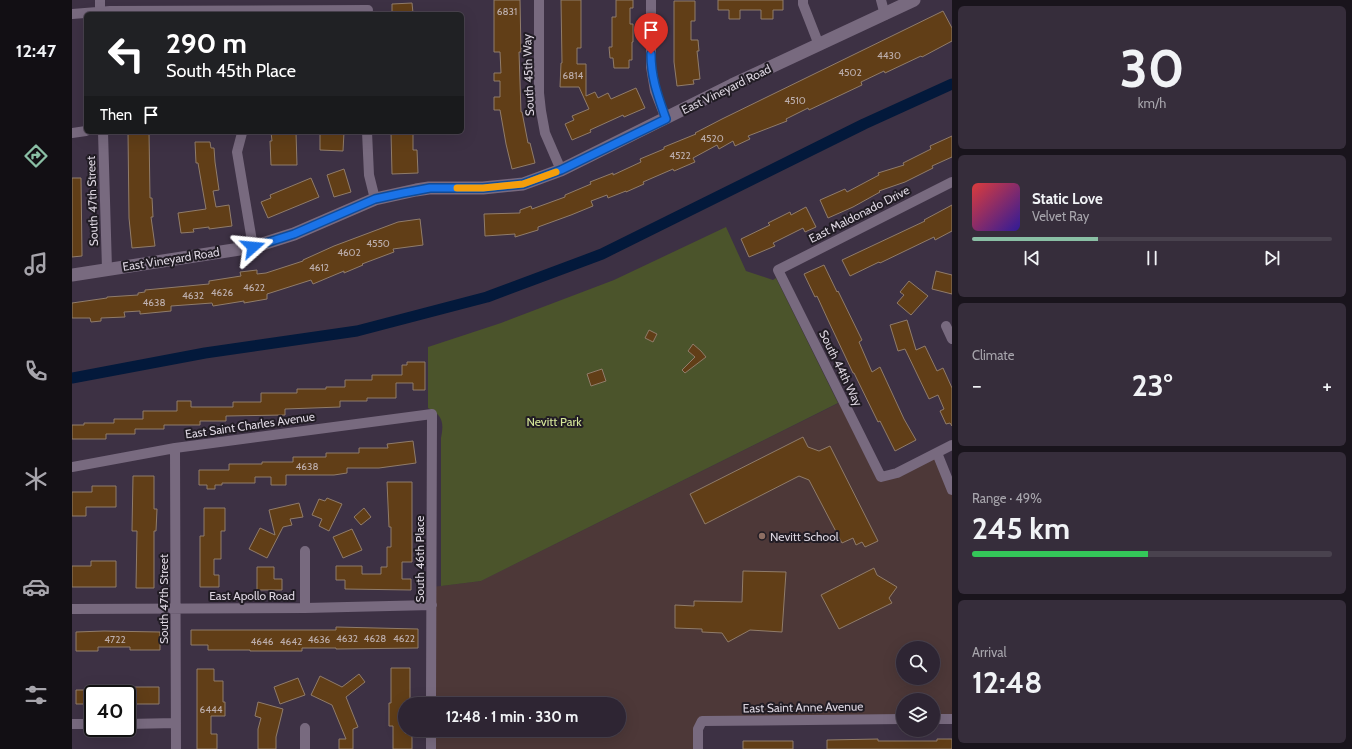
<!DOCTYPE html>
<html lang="en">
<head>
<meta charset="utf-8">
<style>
  body { margin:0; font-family:Cabin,sans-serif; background:#362d3b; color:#f1f3f6; height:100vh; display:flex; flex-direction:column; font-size:15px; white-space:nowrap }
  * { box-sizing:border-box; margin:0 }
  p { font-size:13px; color:#a7a5ac }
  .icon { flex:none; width:22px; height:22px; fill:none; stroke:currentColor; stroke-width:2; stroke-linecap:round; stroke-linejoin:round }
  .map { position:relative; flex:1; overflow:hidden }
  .side { display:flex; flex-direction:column; gap:6px; padding:6px; background:#19141c; width:400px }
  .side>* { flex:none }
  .banner { position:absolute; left:12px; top:12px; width:380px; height:122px; border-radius:6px; box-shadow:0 4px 16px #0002,0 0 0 1px #49424e; background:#202124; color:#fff; overflow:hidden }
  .tools { position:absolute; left:824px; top:641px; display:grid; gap:8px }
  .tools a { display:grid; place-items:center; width:44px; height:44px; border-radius:50%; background:#2e2533; box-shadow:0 4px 16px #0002,0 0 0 1px #49424e; font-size:20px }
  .speed { position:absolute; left:12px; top:685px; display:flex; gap:8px; font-size:20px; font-weight:700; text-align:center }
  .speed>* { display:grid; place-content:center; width:52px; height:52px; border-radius:50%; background:#2e2533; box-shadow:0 4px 16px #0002,0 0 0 1px #49424e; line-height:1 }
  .speed .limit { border:2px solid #111; border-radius:6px; background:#fff; color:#111 }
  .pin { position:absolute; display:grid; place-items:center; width:34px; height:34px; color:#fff; margin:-41px -17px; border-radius:50% 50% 50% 0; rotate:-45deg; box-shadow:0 0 4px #0007 }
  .pin .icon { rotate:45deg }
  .me { position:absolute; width:44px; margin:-22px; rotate:72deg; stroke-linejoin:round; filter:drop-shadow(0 0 3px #0008) }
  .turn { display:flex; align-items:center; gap:14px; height:84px; padding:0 16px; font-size:18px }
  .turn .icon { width:52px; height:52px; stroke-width:2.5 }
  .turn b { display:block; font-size:28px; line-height:34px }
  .then { display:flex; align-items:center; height:38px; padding:0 16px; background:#0003; gap:8px; font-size:15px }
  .big { font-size:30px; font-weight:700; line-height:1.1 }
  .side .card { flex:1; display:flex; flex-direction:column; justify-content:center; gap:6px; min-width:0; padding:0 14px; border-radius:6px; background:#362d3b }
  .side .dial { align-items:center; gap:0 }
  .dial b { font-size:52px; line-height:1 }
  .song { display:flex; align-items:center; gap:12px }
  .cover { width:48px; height:48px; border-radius:6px; background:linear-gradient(135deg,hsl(0 70% 55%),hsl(250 70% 35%)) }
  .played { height:4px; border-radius:2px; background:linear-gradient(90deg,#8abfa5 35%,#49424e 35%) }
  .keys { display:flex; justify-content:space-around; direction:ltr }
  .heat { display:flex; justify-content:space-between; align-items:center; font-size:22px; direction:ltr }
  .charge { height:6px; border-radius:3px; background:linear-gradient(90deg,#34c759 49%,#49424e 0) }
  .trip { position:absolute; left:326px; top:697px; width:228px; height:40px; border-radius:20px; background:#2e2533; box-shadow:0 4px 16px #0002,0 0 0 1px #49424e; font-weight:700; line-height:40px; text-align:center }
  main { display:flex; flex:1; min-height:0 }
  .tab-bar { display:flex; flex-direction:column; width:72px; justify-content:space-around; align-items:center; background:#120f14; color:#a7a5ac }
  .tab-bar .icon { width:28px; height:28px }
  .tab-bar .selected { color:#8abfa5 }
  .tab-bar b { font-size:18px; color:#f1f3f6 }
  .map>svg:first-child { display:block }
  .education { fill:#4d3838; fill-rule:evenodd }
  .green { fill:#4b542b }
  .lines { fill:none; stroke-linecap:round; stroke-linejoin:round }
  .canal { stroke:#03193b; stroke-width:11 }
  .building { fill:#613e17; stroke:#907c6a }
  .minor { stroke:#786a7f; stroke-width:10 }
  .tertiary { stroke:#786a7f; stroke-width:13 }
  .route-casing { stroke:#114b97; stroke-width:10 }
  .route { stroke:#1a73e8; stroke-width:7 }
  .slow { stroke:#f59e0b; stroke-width:7 }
  .education-dot { fill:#8d6e63; stroke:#211c24; stroke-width:1.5 }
  .labels { text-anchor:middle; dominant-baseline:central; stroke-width:4; stroke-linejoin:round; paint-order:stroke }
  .number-label { font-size:10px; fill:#bdafae }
  .street-label { font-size:12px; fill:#dcd5e0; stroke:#211c24 }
  .park-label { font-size:12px; fill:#d5e799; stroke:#211c24 }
  .poi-label { font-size:12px; fill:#dcd5e0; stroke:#211c24; text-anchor:start }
</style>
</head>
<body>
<main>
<nav class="tab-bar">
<b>12:47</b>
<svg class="icon selected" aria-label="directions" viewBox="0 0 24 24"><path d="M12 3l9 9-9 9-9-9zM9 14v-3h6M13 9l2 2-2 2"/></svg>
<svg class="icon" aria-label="music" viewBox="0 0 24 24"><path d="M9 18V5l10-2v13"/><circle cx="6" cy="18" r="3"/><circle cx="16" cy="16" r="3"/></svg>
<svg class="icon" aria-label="phone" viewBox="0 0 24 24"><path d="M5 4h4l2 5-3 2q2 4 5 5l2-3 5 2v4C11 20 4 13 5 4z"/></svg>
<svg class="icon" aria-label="climate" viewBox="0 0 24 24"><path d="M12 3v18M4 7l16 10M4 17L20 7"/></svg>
<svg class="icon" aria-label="car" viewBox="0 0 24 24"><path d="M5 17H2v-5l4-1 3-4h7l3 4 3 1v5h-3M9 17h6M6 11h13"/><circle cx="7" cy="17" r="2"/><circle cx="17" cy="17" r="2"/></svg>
<svg class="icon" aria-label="filters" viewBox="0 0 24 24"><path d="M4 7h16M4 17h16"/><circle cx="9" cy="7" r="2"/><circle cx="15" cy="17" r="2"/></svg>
</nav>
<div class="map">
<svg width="880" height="749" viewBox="0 0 880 749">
  <rect width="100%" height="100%" fill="#3d3144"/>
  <!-- education -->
  <path class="education" d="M771,401L809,477L865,453L880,490V719H861V700H831V719L631,721L626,749H359V730H547V704H359L360,587L409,581ZM831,648H861V678H831Z"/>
  <!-- green -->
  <path class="green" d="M654,227L674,271L701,280L704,278L766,403L409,581L369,586V438C372,423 371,415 356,408V347L429,323L542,280Z"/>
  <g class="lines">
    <!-- canal -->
    <path class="canal" d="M0,378L133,353L285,331L415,297L530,254L792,124L880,84"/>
  </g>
  <!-- building -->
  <path class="building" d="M422,0H448L449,52H447L449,112H450L456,143H458L463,163L440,169L434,144L428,110H422V97H428V81H422V73H429L428,52H422Z
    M489,0H509V48H505V64H514V96L523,92L526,98L536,93L539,99L564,88L573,108L552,117L551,115L518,130L519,132L500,140L493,124L502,120L500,116L517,109L507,87H488L489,63H490Z
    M544,0H561V8H558V24H561V42H560V60H557V68H542L541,58H538L537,47H540V17H544Z
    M646,0H711V10H701V19H689V10H668V19H657V10H646Z
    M602,1H623V21H619V40H626L627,51H625L628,79L621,80L622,84L605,86L602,62Z
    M340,3L341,13L320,14V4Z
    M871,11L880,28V41L850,57L849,56L813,73L812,71L789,82L790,85L737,110L736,108L714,119L715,121L676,136L678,139L663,146L661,141L647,149L645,145L621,158L623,162L602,171L601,169L571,182L572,184L554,192V191L536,198L535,195L519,201L521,206L499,215L466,227V230L443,237V234L413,236L412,214L448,213V210L459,206L460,209L493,197V195L519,184L518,182L541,173V175L569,162L568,159L592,149V147L624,134L623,133L650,119Z
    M56,132H77L78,198H80L81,217H79L83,246L60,248L57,218Z
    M199,132H224L225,165H199L198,141H200Z
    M248,132H272L271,151L248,150Z
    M319,132H341V150H345L346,173L320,174Z
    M880,136V157L860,166L861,168L833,182L807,191L808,192L781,207L756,218L748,200L773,189L775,192L807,175L806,173L832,165L831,163L859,149L858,146Z
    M123,142H138L139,148H142L143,162L147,190L141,191L144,207L157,205L160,226L137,229V227L121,229L122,232L109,233L106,213L134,209L126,163H124Z
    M272,169L279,192L262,197L255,175Z
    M0,178H9L10,256L0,257Z
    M239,178L247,197L196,218L189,202L199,198L198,195Z
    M880,205V231L863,240L862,237L808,263L807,262L778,276L770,260L853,221L852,220Z
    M734,207L744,227L733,232L731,228L701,243L703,246L677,257L669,239L698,225L696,223L718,212L719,215Z
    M348,219L351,245L321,249L322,252L290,264L291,265L272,273V271L241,284L239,280L195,294V299L172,303V301L141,306L140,303L99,306V311L68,314V311L52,312L53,317L29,318V321L19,322L18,318H0V303L35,298V297L66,295V293L73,292V290L137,284V281L169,276L168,272L185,270V274L194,273L231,261V260L262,246L326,222Z
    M752,265L765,292L766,291L790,340L787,342L800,372L808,367L832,419L844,440L823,451L808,421L806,422L782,373H781L756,320L745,296L743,297L732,274Z
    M864,271L880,275V294L860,289Z
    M837,281L856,296L839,315L825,303L832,295L828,292Z
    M835,320L844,350L853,346L865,371L871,368L880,388V426L878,423L874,424L868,411L872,409L866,395L857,399L833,349L826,351L818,325Z
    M577,330L585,334L581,342L573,338Z
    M621,344L629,351L634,357L613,373L610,370L623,357L616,351Z
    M335,362H353V390H341V383H324V398H295V401H268V407L213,409V415L154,416V421H128V425H92V429H63V434H34V439H0V425H12V423H42V419H71V411H105V401H119V407H161V402H189V393H225V389H254V387H273V380H300V375H330V365H335Z
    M530,369L534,381L519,386L515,374Z
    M731,437L736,447L747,451L758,446L806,541L793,547L790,542L784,545L781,538L770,543L737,480L727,476L633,524L618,494Z
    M341,441L344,463L307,468H275V473L262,475H214V485H199V477H183V483H150V485H143V489H135V485H127V470H157V464H190V462H221V457H254V453H287V448H316L315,444Z
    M61,476H82V509H85L84,531H82V588H64L65,531H60Z
    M315,482H340V562H330V579H339V590L273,589V580H264V566H290V574H309V567H315V547H319V527H317Z
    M20,486H44V507H14V516H0V492H20Z
    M255,498L270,504L257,531L247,526L250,519L240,515L247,499L253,501Z
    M227,503L231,517L218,519L220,525L211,527L195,558L177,549L188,528L203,535L197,510Z
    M132,508H153V531H149V559H142V575H147V587H128V536H132Z
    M292,508L299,517L289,525L282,517Z
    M280,529L290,550L271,558L261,537Z
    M19,561H44V587H0V566H19Z
    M185,567H202V579H210V590H185Z
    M802,568L805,575L825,587L817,598L820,603L767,629L749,595Z
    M671,571L714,572L710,632L678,630L656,642L650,633L630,632V629L603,628V605L622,606V601L670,602Z
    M264,627L346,629V648L264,649V648H230V651H178V650H136V645H119V630H264Z
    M32,631L88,632V650H58V647H26V651H4V632Z
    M319,668H338V704H333V733H340V749H321V726H317V703H319Z
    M125,669H142V681H151V702H153V716H139V734H145V749H125Z
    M287,674L293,682L274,697L286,727L281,729V749H267V739H274L260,705L239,695L248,676L270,687Z
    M226,678L233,695L208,704L202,687Z
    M60,687H87V704H60Z
    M4,690H21V704H4Z
    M186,702L211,709L204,737V749H186V729L189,718L183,716Z
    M806,739V741H865V739H880V749H755V740Z
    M671,741H721V749H671Z"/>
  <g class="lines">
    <!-- minor -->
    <path class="minor" d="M28,0V14
      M467,0V93L469,111L473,133L489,170
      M579,0V67L583,91L594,119
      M731,0V4L747,45
      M809,0L813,15
      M0,14L38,11L296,10
      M31,132L35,269
      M295,132L297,175L303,199
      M0,133L14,131
      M170,133L165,152L181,247
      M880,182L706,270L809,477L825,473L880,445
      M874,326L880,339
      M103,448L104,749
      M865,453L880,490
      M0,467L103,448L360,414L359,704
      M233,551V608
      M0,609L233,608L360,605
      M861,719H880
      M0,724H21
      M55,724L104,723
      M233,749V728
      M359,749V730
      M626,749V729L630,721L831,719"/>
    <!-- tertiary -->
    <path class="tertiary" d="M0,275L181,247L222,234L303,199L344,190L357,188H411L451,184L489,170L660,85L842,0"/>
  </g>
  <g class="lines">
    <!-- route casing -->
    <g class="route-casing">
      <path id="route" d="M181,247L222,234L303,199L331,193L358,188H411L451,184L489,170L594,119C586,96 579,78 579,54"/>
    </g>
    <!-- route -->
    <use href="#route" class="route"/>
    <!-- slow -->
    <path class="slow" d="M385,188H411L451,184L484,172"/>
  </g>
  <!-- markers -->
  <circle class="education-dot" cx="690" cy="536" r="4"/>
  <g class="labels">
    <!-- number labels -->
    <g class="number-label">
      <text x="435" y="11">6831</text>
      <text x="817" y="55">4430</text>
      <text x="778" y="72">4502</text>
      <text x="501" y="75">6814</text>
      <text x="723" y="100">4510</text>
      <text x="640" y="138">4520</text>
      <text x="608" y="155">4522</text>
      <text x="306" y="243">4550</text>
      <text x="277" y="252">4602</text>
      <text x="247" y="267">4612</text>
      <text x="182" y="287">4622</text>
      <text x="150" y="292">4626</text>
      <text x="121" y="295">4632</text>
      <text x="82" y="302">4638</text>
      <text x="235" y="466">4638</text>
      <text x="275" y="638">4632</text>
      <text x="303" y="638">4628</text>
      <text x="332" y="638">4622</text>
      <text x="43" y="639">4722</text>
      <text x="247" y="639">4636</text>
      <text x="190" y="641">4646</text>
      <text x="219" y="641">4642</text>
      <text x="139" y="709">6444</text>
    </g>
    <!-- street labels -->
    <g class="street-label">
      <text transform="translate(456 75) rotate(-92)">South 45th Way</text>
      <text transform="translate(654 89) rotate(-26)">East Vineyard Road</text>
      <text transform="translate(20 201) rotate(-92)">South 47th Street</text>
      <text transform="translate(787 214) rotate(-27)">East Maldonado Drive</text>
      <text transform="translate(99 259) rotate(-9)">East Vineyard Road</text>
      <text transform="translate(769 368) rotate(64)">South 44th Way</text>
      <text transform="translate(178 425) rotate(-8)">East Saint Charles Avenue</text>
      <text transform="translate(347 559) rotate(-90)">South 46th Place</text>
      <text x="180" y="595">East Apollo Road</text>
      <text transform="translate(91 599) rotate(-90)">South 47th Street</text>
      <text transform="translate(731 707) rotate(-1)">East Saint Anne Avenue</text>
    </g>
    <!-- park labels -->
    <g class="park-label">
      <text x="482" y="421">Nevitt Park</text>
    </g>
    <!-- poi labels -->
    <g class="poi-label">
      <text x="698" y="536">Nevitt School</text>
    </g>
  </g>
</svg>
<div class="tools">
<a><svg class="icon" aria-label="search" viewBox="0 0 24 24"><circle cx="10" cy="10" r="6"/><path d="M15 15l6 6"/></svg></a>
<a><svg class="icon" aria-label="layers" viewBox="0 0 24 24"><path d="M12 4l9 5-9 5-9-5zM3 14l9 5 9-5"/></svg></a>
</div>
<div class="speed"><div class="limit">40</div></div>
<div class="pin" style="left:579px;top:54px;background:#d93025"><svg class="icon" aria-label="arrive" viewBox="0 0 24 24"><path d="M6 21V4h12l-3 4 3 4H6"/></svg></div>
<svg class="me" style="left:181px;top:247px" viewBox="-20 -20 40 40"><path d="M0-17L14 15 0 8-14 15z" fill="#1a73e8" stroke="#fff" stroke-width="4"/></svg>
<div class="trip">12:48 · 1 min · 330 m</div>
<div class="banner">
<div class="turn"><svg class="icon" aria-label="left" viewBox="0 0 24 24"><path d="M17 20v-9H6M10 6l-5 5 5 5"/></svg><div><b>290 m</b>South 45th Place</div></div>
<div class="then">Then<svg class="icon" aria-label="arrive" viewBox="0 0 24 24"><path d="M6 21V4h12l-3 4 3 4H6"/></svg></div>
</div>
</div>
<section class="side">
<div class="card dial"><b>30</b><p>km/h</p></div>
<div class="card">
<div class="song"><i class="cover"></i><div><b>Static Love</b><p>Velvet Ray</p></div></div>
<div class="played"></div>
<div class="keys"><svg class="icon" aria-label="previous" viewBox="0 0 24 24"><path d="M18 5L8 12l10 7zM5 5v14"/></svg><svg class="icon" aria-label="pause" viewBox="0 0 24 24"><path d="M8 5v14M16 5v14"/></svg><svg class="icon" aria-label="next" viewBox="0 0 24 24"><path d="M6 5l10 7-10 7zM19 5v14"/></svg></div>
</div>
<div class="card"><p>Climate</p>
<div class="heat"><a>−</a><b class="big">23°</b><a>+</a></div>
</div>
<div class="card"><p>Range · 49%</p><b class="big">245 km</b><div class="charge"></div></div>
<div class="card"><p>Arrival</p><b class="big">12:48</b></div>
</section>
</main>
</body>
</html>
